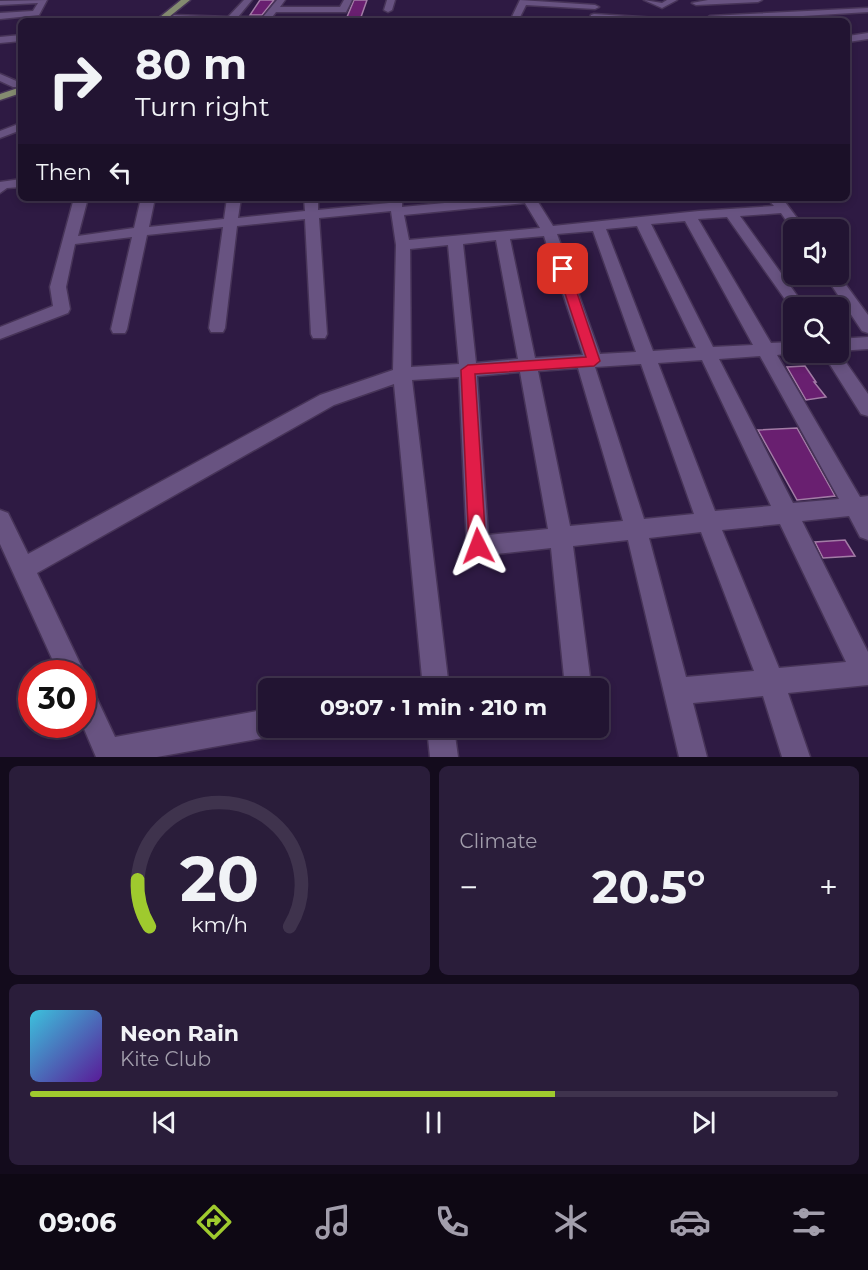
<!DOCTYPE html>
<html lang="en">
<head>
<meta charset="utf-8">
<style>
  body { margin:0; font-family:Montserrat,sans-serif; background:#2a1d3a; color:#f1f3f6; height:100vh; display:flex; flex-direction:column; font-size:22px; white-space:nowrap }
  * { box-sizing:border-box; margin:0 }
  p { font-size:20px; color:#a29eac }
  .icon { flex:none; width:33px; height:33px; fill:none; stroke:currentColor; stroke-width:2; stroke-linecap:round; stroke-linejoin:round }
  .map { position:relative; height:757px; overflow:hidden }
  .panel { display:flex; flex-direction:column; gap:9px; padding:9px; background:#130b1c; flex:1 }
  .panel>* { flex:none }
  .top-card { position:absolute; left:18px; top:18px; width:832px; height:183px; border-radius:9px; box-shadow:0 3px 9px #0003,0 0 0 2px #3f334d; background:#221432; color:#f1f3f6; overflow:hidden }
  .buttons { position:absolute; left:783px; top:219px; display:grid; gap:12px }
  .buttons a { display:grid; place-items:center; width:66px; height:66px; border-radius:9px; background:#221432; box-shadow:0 3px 9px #0003,0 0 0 2px #3f334d; font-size:30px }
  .speed { position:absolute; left:18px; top:660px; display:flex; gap:12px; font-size:30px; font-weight:700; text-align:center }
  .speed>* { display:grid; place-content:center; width:78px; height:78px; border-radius:50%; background:#221432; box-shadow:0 3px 9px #0003,0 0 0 2px #3f334d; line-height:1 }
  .speed .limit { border:9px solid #d22; background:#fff; color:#111 }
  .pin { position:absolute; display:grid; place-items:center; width:51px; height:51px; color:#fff; margin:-26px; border-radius:12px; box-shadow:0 3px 9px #0006 }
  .me { position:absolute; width:66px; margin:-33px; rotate:357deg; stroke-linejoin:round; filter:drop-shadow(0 0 4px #0008) }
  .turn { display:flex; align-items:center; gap:21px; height:126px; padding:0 18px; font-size:27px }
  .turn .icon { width:78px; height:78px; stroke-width:2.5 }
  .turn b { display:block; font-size:42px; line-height:51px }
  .then { display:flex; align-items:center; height:57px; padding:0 18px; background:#0003; gap:12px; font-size:22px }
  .big { font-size:45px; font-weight:700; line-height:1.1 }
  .panel .card { flex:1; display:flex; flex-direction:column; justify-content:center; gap:9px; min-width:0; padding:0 21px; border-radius:9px; background:#2a1d3a }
  .panel .dial { align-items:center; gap:0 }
  .dial svg { height:156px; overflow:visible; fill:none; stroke:#3f334d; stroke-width:7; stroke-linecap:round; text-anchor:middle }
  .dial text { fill:#f1f3f6; stroke:none }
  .song { display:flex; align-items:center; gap:18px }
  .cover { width:72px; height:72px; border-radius:9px; background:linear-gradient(135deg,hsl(190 70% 55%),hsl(270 70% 35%)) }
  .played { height:6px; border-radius:3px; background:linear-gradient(90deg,#9fca2e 65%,#3f334d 65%) }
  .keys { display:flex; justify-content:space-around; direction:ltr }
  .heat { display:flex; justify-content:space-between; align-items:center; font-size:33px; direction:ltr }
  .panel .tiles { flex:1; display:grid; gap:9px; grid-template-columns:1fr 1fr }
  .card:last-child { grid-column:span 2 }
  .trip { position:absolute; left:258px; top:678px; width:351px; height:60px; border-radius:9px; background:#221432; box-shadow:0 3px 9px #0003,0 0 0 2px #3f334d; font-weight:700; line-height:60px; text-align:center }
  .menu { display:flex; height:96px; justify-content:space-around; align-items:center; background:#0e0814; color:#a29eac }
  .menu .icon { width:42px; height:42px }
  .menu .active { color:#9fca2e }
  .menu b { font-size:27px; color:#f1f3f6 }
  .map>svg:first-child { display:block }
  .building { fill:#691f70; stroke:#a37ca6; stroke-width:1.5 }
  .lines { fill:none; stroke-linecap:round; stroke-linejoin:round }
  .minor-casing { stroke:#473458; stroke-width:3 }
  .major-casing { stroke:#473458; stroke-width:3 }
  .minor { fill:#685381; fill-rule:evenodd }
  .major { fill:#848b70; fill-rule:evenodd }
  .route { fill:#e11d48; stroke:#92132f; stroke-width:1.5 }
</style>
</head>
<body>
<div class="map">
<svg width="868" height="757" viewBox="0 0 868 757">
  <rect width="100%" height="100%" fill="#2e1a43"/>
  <!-- building -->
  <path class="building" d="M260,0H274L262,15H250Z
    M354,0H367L361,17H347Z
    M805,366L816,382H814L826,397L806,400L787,367Z
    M797,428L835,496L797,500L758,430Z
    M845,540L855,556L823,558L815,542Z"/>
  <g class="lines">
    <!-- minor casing -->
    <g class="minor-casing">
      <path id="minor" d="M47,0L39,15L0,19V13L33,11L38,3L0,5V1Z
        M244,0H252L238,17H263L277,0H285L280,7H340L344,0H352L346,12H276L269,21H174L170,18L174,15L228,17Z
        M387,0H395L392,10L388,12L384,10Z
        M520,0L595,5L599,7L595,9L526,5L518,21H510Z
        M644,0L662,3L667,0H677L662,8Z
        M708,0H762L758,2L696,5L692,3Z
        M868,8V12L720,21L706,19L710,16Z
        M594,14L656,18L660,21H589L591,15Z
        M868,33V39L848,42V36Z
        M21,35V41L0,43V37Z
        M0,74L21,83V87H13L0,81Z
        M21,123V130L0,138V131Z
        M21,179V187L7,188L0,193V182Z
        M74,198H88L78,236L134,228L141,198H155L149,227L224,219L227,198H241L238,218L305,211L304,198H318V210L389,203L388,198H402V207L498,198H545L538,202L553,226L699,211L774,206L767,198H782L806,230H794V232L781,213L740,216L806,308H794V312L727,217L698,219L771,343L794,342V352H799L777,355L860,497L868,496V540L860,537L849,516L802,521L868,652V685L788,693L810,757H782L763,696L693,703L707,757H679L628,540L573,546L590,677L586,686L580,688L568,686L564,677L551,548L478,556L470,553L467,546L459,377L412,380L449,688H423L394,384L334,405L37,573L85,674L82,680V674H59L0,544V510L8,513L28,554L320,395L393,370L396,245L391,211L319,218L327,334L325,338H313L311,334L305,219L237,226L225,328L223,332H211L209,328L223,227L147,235L127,329L125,333H113L111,329L132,237L75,244L66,287L70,309L68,313L0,339V327L53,306L50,287ZM525,203L540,228L409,240L404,215ZM685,221L753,345L713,347L651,224ZM637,226L696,348L653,351L606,229ZM593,231L636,352L600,354L557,234ZM544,236L583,355L535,358L510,239ZM496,240L518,359L476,363L463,244ZM448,245L459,364L411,367L410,249ZM760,356L839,499L793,503L719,359ZM702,360L771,506L715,511L658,363ZM641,364L694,514L644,519L595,367ZM578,368L623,521L570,526L538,371ZM520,372L548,529L488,535L477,376ZM780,524L846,662L779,668L722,530ZM701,532L754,671L686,677L649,538Z
        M824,274H838L868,315V333L862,331Z
        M868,337V349L838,351V339Z
        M838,351L868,394V416L861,414L822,352Z
        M82,682L91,686L115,737L268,709V728H280L278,733L268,737L157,757H96L82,724Z
        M427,728H454L458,757H430Z"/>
    </g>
    <!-- major casing -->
    <g class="major-casing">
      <path id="major" d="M181,0H190L164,21H155Z
        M21,87V93L0,100V94Z"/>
    </g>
    <!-- minor -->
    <use href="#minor" class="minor"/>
    <!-- major -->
    <use href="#major" class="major"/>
  </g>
  <!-- route -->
  <path class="route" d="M563,265L569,269L600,361L594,366L475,374L486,546L484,551L478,553L472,551L469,546L461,370L468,365L586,357L557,269Z"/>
</svg>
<div class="buttons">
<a><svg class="icon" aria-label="sound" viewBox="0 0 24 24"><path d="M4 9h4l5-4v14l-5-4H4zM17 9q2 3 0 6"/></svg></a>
<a><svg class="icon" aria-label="search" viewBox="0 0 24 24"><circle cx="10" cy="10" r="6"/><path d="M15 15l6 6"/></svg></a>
</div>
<div class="speed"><div class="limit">30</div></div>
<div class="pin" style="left:563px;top:269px;background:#d93025"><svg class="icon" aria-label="arrive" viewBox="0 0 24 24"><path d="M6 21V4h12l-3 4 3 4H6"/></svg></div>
<svg class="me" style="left:478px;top:546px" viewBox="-20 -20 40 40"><path d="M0-17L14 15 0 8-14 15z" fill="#e11d48" stroke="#fff" stroke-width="4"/></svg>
<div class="trip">09:07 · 1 min · 210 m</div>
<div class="top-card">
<div class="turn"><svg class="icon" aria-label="right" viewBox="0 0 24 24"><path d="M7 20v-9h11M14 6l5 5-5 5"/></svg><div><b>80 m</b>Turn right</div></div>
<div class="then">Then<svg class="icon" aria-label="left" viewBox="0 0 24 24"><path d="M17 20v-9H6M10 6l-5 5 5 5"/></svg></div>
</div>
</div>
<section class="panel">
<div class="tiles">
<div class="card dial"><svg viewBox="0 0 100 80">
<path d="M14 69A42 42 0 1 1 86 69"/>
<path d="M14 69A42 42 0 0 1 8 45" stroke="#9fca2e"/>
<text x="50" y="56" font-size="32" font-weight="700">20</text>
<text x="50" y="72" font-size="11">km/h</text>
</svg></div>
<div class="card"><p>Climate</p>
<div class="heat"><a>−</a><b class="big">20.5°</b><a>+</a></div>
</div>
<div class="card">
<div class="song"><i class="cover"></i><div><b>Neon Rain</b><p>Kite Club</p></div></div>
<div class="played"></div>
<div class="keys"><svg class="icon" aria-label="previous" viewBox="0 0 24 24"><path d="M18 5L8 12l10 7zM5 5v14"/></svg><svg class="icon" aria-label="pause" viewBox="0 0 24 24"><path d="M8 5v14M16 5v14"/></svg><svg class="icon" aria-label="next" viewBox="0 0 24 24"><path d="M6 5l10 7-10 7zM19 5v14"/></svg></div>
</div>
</div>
</section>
<nav class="menu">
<b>09:06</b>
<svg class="icon active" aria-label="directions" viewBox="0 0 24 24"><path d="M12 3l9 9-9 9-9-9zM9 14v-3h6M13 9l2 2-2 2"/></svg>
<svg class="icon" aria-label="music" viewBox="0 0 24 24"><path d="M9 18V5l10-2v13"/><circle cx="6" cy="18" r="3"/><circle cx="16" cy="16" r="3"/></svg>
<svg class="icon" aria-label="phone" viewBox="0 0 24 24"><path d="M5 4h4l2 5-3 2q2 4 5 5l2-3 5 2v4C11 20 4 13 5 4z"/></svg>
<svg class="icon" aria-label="climate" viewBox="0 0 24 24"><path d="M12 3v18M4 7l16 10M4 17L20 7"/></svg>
<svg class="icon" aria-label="car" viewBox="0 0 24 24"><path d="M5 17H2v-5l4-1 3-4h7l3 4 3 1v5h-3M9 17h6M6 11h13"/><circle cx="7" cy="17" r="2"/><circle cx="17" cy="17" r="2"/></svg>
<svg class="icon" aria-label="filters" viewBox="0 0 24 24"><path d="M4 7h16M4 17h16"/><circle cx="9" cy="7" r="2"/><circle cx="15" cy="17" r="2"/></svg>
</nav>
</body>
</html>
